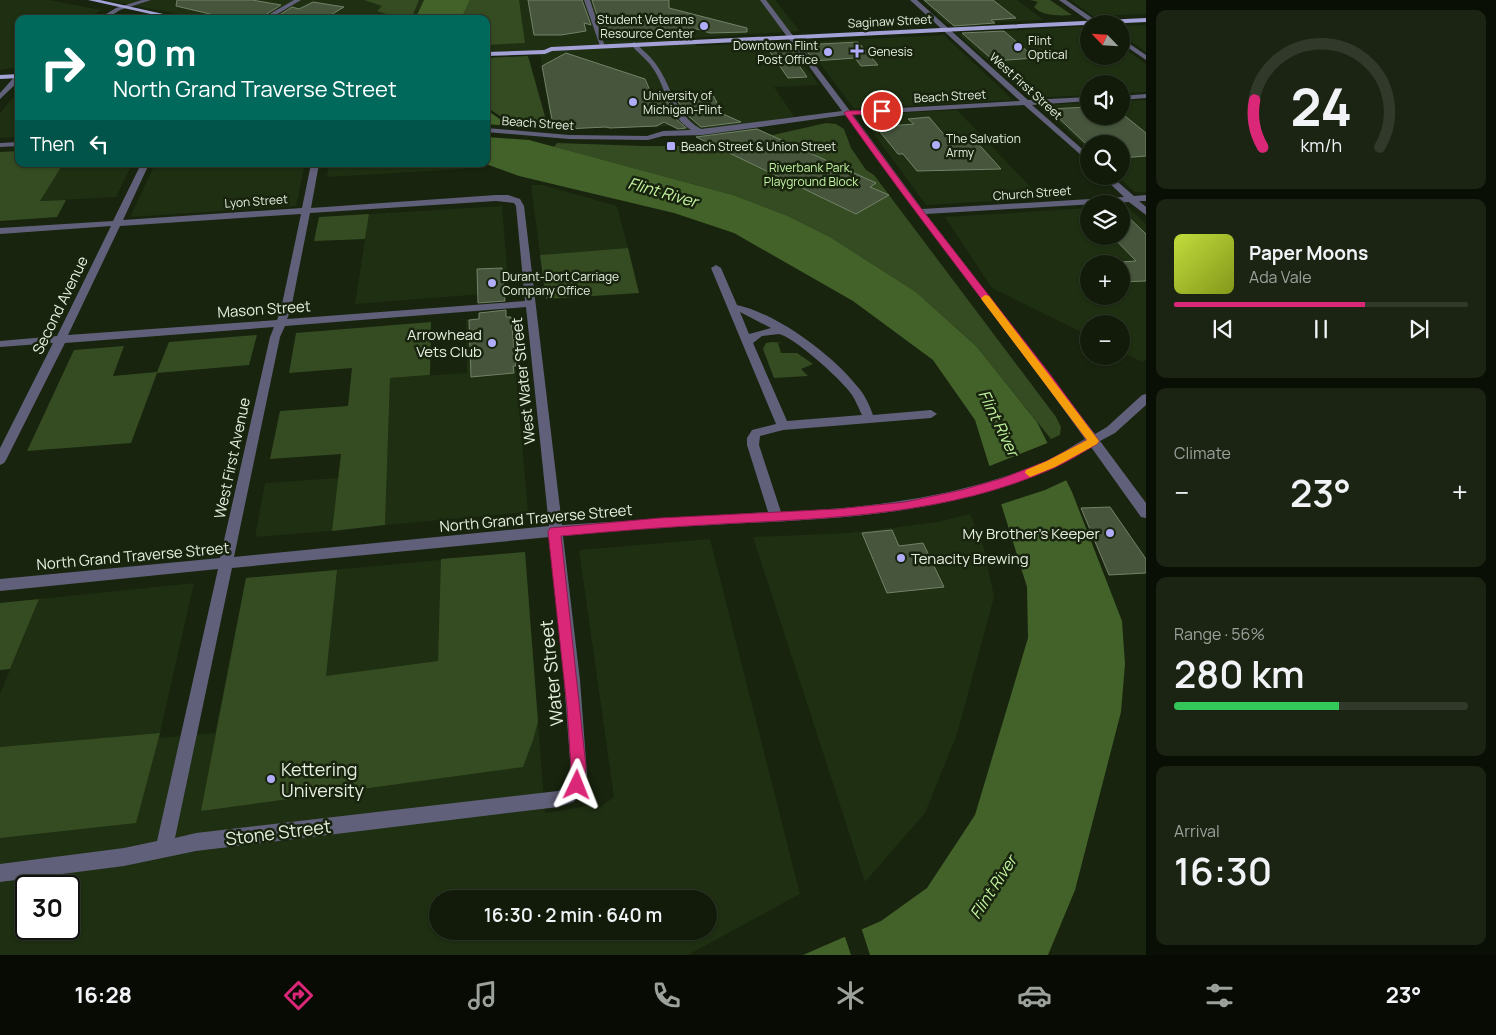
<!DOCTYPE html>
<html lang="en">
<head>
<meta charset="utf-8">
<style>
  body { margin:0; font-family:Manrope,sans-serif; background:#1b2413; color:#f1f3f6; height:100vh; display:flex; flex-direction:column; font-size:19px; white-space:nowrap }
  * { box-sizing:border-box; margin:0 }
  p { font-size:16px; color:#9ca19c }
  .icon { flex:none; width:28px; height:28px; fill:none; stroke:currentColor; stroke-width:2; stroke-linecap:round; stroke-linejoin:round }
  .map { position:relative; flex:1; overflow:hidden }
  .details { display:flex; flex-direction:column; gap:10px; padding:10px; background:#0a0f06; width:350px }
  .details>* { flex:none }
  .guide { position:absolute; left:15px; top:15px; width:475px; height:152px; border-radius:10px; box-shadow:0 1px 4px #0004,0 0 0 1px #31392b; background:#00695c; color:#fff; overflow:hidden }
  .needle { width:32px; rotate:295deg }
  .tools { position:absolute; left:1080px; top:15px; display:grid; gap:10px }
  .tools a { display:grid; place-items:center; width:50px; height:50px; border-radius:50%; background:#121b0a; box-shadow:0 1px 4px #0004,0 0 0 1px #31392b; font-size:25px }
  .speed { position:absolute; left:15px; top:875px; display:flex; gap:10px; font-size:25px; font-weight:700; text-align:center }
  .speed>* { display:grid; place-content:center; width:65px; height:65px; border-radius:50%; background:#121b0a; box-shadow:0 1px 4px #0004,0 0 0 1px #31392b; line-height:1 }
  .speed .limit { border:2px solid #111; border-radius:8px; background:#fff; color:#111 }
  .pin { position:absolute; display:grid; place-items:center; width:42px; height:42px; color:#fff; margin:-21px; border:2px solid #fff; border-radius:50%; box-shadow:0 1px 5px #0007 }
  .me { position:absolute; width:55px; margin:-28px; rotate:2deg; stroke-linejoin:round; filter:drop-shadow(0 0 4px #0008) }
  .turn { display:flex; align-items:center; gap:18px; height:105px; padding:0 15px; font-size:22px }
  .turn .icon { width:65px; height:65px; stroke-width:2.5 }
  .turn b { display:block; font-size:35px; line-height:42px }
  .then { display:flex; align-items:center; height:48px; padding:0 15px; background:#0003; gap:10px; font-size:19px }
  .big { font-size:38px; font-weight:600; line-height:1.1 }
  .details .widget { flex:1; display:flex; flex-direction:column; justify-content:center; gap:8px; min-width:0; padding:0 18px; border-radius:10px; background:#1b2413 }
  .details .dial { align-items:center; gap:0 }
  .dial svg { height:130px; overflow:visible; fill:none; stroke:#31392b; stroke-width:7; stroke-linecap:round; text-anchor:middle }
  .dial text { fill:#f1f3f6; stroke:none }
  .song { display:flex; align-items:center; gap:15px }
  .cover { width:60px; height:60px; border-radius:8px; background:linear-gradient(135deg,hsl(70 70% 55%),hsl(70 70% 35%)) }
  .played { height:5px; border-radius:2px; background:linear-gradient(90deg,#db2777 65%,#31392b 65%) }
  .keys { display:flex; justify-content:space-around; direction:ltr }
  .heat { display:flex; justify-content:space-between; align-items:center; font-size:28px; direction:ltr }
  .charge { height:8px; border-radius:4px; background:linear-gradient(90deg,#34c759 56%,#31392b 0) }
  .trip { position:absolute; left:429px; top:890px; width:288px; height:50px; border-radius:25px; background:#121b0a; box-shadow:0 1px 4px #0004,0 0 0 1px #31392b; font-weight:600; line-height:50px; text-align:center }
  .tabs { display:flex; height:80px; justify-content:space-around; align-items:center; background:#070b04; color:#9ca19c }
  .tabs .icon { width:35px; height:35px }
  .tabs .on { color:#db2777 }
  .tabs b { font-size:22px; color:#f1f3f6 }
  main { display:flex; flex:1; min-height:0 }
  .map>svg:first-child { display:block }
  .built { fill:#1e2f12; fill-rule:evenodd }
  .green { fill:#354c22 }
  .water { fill:#43622a }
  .pier { fill:#18240e }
  .building { fill:#46553c; stroke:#728268 }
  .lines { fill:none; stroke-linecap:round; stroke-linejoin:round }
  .minor { fill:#61607a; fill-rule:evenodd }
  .major { fill:#a3a1d6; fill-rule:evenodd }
  .route { fill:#db2777; stroke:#8e194d }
  .slow { fill:#f59e0b }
  .poi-dot { fill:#b1adfa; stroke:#18240e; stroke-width:2 }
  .labels { text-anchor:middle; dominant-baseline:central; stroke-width:5; stroke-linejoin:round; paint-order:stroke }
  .far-poi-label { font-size:12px; fill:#e5eedf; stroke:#18240e; text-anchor:start }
  .far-street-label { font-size:12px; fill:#e5eedf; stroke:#18240e }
  .far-park-label { font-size:12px; fill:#c4f5a2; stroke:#18240e }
  .street-label { font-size:15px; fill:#e5eedf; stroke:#18240e }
  .poi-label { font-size:15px; fill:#e5eedf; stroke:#18240e; text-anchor:end }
  .water-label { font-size:16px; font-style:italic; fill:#c3f4a0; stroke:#18240e }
  .near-street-label { font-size:18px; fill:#e5eedf; stroke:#18240e }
  .near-poi-label { font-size:18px; fill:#e5eedf; stroke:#18240e; text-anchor:start }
</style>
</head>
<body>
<main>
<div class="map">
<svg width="1146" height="955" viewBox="0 0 1146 955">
  <rect width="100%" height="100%" fill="#18240e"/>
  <!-- built -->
  <path class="built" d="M0,0H49L101,10L89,19H19V67L0,70Z
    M106,0H424L415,19H203Z
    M470,0H775L800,31L692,38L697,46L788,42L819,85L774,87L794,116L750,125L873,181L856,213L674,126L565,129L551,125L540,54L517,51L486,52V19H461Z
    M922,0H1017L1044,20L947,24Z
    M1070,0H1146V14L1093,16Z
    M1146,25V52L1121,35V26Z
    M1089,26V56H1121V46L1146,64V92L1121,93V84H1089V95L1030,98L958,34Z
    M944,35L1013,100L854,109L804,42Z
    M19,91V137L0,138V113Z
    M1146,100V192H1135L1117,176H1121V144H1089V150L1039,105L1089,103V116H1121V101Z
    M957,110L1041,198L926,205L860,115Z
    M63,164H132L116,197L39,201Z
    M155,164H305L296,206L130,217Z
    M329,164H456L465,169L327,177Z
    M531,185H543L617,206L628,248L540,255Z
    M502,206L509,292L355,304L369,214Z
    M1121,206H1127L1146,224V359L1142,362L1121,352V324H1089V336L992,288L945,217L1089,208V236H1121ZM1089,264H1121V296H1089Z
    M511,316L528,512L385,525L390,378L467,373L466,319Z
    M339,478L332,531L255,537L265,483Z
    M970,514L984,548L994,597L957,734L925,813L865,882L753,537L849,533L898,527L937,522Z
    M710,539L800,894L688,955H0V752L215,733L246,578L525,552L545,813L595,805V811L614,797L579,550ZM26,886H69V929H26ZM438,899H708V931H438Z
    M194,583L160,733L0,747V694L39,599Z"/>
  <!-- green -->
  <path class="green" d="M364,0H419L411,19H383L389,15L377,11L382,6Z
    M470,0H519L525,43L486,45V19H461Z
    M1030,0H1050L1072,15C1059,16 1042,16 1034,7L1038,2Z
    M528,56L548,127L516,126L486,107V58Z
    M826,123L836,124L844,129L851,148L866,170L874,175L1056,417L1061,427L1060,435L1051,439L977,347L916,292L830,237L788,216L733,195L554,147L557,143L643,146H725Z
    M19,151V164H63L40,201L66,200L57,217L0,221V152Z
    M369,214L365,239L314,241L319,217Z
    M628,248L639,293L546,299L540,255Z
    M431,322L430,375L390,378L385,525L332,531L341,454L270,459L280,411L348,406L352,368L289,373L296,333Z
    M257,335L249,365L157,373L131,443L27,451L74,350L124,346L113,376L157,372L169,342Z
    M773,342L784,343H778L781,353H797L813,364L801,369L808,376L774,378L763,349L766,343Z
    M525,552L538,722L533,740L523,767L201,811L246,578L337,570L326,676L438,661L441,559Z
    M39,599L10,669L0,670V603Z
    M160,733L136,823L0,838V747Z"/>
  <!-- water -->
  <path class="water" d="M424,0H470L461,19H415Z
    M486,109C500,120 515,129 529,140L733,195L788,216L830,237L916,292L977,347L1037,422L1072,492L1122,621L1125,664L1121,712L1075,890L1048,955H803L881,921L927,888L975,815L1028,638L1027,587L975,420L933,360L853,301L734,233L674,213L519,176L486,164Z"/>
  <!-- pier -->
  <path class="pier" d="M486,124L511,126L529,140L486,137Z
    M1050,442L1069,479L1045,490L999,505L987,467Z
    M861,927L870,955H851L844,934Z"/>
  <!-- building -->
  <path class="building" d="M177,0H252L281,5L259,19H231L176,6Z
    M528,0H582L591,25L584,23L586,31L561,35H534Z
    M592,0H669V8L747,28V32L710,33L697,29L623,36L601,28Z
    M924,0H993L1016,18L991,20L995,23L954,26Z
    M313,2L344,7L324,19H273L292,7L299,9Z
    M1004,31L1035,58L994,61L962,33Z
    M858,42L878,65L861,66L855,58L814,61L802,45Z
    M766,46H791L803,61H796L807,77L788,78Z
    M566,53L645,79L652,95L664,94L675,118L686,128L678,129L664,122L657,126L610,128L606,127L565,129L553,125L542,66Z
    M703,92L705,96L713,95L723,114L741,122L701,127L684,112L674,94Z
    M1089,107V116H1125L1146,133V156L1121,158V144H1086L1049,109Z
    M929,117L946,137H950L953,140L974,139L1001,169L917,171L903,154H898L876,127L914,124L908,119Z
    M757,129L876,183L870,187L889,195L856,214L696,137Z
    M1121,210L1146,234V281L1121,282V262L1136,261L1112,236H1121Z
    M502,268L505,301L478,303L477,269Z
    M506,310V317H511L516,366H513L514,373L471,377L469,320L479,319V313Z
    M1110,507L1146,559V573L1109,575L1081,508Z
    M892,530L899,546L923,543L944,587L887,593L862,533Z"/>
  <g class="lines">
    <!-- minor -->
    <path class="minor" d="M142,0H151L120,10L106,19H98L116,8Z
      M294,0H301L269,19H261Z
      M584,0H590L605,47L600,46Z
      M760,0H766L850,111L1020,101L910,0H917L1028,100L1089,97V101L1032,105L1089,155V162L1024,105L853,115L922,209L1124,197L1102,176H1111L1134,196L1146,195V201H1139L1146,207V215L1129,202L926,214L1095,434L1107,427L1142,395L1146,394V405L1115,433L1100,441L1146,503V518L1141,517L1091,447C1079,454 1067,462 1055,467C953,514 839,519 729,524C674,527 618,530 563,536L580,680L587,774L585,783L579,797L573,802L558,807L196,851L124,866L0,882V864L124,848L157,841L218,569L0,591V579L220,558L270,337L274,327L65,343L6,460L4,463L0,465V448L53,343L0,347V341L57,336L111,226L0,234V228L113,221L141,164H149L123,220L302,208L311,164H319L311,208L496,195H508L520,199L524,206L562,525L768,512L747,445V438L752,430L776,424L711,268L716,265L721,268L737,305C777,314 830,353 856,385C864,393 869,404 873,415L931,410L937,414L931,418L783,430L760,436L759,445L781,512C871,508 962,497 1046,461C1059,455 1072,446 1085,439C1007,330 923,225 846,115L702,135L663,136L648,140L569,139L486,132V128L569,135L647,136L663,131L691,130C667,115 667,88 652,67C646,58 637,53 631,44L634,42C638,44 641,49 645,52C673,77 669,111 701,129L842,111ZM496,201L514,203L516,206L525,301L287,319L291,309L310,213ZM301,214L281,309L277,320L68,335L120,226ZM526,307L549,526L234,557L280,337L285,326ZM740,312L771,328L749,334ZM779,334C794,337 838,377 849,391C855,398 858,407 862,415L787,421L753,343L762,336ZM550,537L564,680L571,774C570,782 566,788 558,791L196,833L175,838L232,568Z
      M1059,0H1066L1101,24H1093Z
      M1121,38L1146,55V60L1121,43Z
      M16,75H19V81L0,99V93Z
      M1146,94V98L1121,100V96Z
      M19,142V146L0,147V143Z"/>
    <!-- major -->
    <path class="major" d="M88,0H100L186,19H173Z
      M1146,18V22L552,51L545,54L486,56V52L544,50L551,47Z
      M19,74V78L0,79V75Z"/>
  </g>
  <!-- route -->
  <path class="route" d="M885,110V113H882L852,115L913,198L1050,374L1099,441L1097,444C1083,452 1069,461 1054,468C948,515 834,518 720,524C667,527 614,531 561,536L586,767L583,790L577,792L572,790L570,785L571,767L567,707L548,532L550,528L660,518L838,509L905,502L962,490L1003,478L1047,461L1087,440C1007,330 922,224 844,113L847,111Z"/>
  <!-- slow -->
  <path class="slow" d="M985,295L989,296L1099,441L1097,444L1055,467L1030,477L1025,473L1026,470L1047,461L1087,440L982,300L981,298Z"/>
  <!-- markers -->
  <g class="poi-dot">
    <circle cx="704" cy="26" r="5"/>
    <circle cx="1018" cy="47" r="5"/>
    <path d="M854.5 43.5h5v5h5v5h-5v5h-5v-5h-5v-5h5z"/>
    <circle cx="828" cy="52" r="5"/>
    <circle cx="633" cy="102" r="5"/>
    <circle cx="936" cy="145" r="5"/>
    <rect x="666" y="141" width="10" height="10" rx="2.5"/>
    <circle cx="492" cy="283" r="5"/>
    <circle cx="492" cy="343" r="5"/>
    <circle cx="1110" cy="533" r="5"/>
    <circle cx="901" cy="558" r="5"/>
    <circle cx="271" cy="779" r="5"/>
  </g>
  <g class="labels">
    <!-- far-poi labels -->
    <g class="far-poi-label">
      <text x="694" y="19" text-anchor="end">Student Veterans<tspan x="694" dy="14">Resource Center</tspan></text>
      <text x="1028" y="40">Flint<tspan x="1028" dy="14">Optical</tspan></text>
      <text x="818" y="45" text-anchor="end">Downtown Flint<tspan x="818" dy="14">Post Office</tspan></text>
      <text x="868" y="51">Genesis</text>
      <text x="643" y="95">University of<tspan x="643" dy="14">Michigan-Flint</tspan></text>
      <text x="946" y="138">The Salvation<tspan x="946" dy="14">Army</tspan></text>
      <text x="681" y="146">Beach Street &amp; Union Street</text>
      <text x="502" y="276">Durant-Dort Carriage<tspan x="502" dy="14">Company Office</tspan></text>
    </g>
    <!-- far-street labels -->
    <g class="far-street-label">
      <text transform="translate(890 21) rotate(-3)">Saginaw Street</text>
      <text transform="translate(1026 86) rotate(42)">West First Street</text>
      <text transform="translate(950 96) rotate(-3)">Beach Street</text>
      <text transform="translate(538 123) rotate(4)">Beach Street</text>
      <text transform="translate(1032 193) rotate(-4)">Church Street</text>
      <text transform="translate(256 201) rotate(-4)">Lyon Street</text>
    </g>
    <!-- far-park labels -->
    <g class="far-park-label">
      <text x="811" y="167">Riverbank Park,<tspan x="811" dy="14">Playground Block</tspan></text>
    </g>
    <!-- street labels -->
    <g class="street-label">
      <text transform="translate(60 305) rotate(-64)">Second Avenue</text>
      <text transform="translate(264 309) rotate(-4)">Mason Street</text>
      <text transform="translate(523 381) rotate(-96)">West Water Street</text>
      <text transform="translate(232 458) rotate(-78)">West First Avenue</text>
      <text transform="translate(536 518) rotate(-5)">North Grand Traverse Street</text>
      <text transform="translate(133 556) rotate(-5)">North Grand Traverse Street</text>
    </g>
    <!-- poi labels -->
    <g class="poi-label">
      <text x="482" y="334">Arrowhead<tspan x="482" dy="17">Vets Club</tspan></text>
      <text x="1100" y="533">My Brother's Keeper</text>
      <text x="911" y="558" text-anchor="start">Tenacity Brewing</text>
    </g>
    <!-- water labels -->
    <g class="water-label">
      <text transform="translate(663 192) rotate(16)">Flint River</text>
      <text transform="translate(999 423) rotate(64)">Flint River</text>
      <text transform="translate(993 887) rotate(-57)">Flint River</text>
    </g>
    <!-- near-street labels -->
    <g class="near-street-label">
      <text transform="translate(551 673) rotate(-96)">Water Street</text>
      <text transform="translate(278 832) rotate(-7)">Stone Street</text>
    </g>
    <!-- near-poi labels -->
    <g class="near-poi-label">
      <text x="281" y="769">Kettering<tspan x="281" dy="21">University</tspan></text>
    </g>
  </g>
</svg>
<div class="tools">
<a><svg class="needle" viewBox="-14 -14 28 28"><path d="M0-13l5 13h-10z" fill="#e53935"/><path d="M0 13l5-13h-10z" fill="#9ca19c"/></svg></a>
<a><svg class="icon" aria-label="sound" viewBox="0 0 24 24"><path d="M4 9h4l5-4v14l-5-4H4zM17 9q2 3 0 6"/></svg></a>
<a><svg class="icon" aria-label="search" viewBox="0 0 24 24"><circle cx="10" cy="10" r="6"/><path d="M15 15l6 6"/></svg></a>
<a><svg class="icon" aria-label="layers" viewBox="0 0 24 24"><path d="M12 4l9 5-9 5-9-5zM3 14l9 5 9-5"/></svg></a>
<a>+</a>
<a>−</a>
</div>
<div class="speed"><div class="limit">30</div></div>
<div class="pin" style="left:882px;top:111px;background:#d93025"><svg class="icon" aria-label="arrive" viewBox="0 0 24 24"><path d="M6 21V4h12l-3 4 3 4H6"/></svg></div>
<svg class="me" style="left:577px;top:785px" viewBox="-20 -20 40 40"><path d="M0-17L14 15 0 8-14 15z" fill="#db2777" stroke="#fff" stroke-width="4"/></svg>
<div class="trip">16:30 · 2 min · 640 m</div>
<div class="guide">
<div class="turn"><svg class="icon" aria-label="right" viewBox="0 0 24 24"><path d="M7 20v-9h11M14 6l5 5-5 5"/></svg><div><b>90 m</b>North Grand Traverse Street</div></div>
<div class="then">Then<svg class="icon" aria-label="left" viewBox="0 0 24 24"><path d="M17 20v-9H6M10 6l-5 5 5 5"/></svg></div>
</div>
</div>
<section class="details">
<div class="widget dial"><svg viewBox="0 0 100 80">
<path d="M14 69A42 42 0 1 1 86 69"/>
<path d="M14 69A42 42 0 0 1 9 40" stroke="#db2777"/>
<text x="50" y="56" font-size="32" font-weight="700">24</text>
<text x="50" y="72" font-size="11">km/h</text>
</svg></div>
<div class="widget">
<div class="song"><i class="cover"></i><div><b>Paper Moons</b><p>Ada Vale</p></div></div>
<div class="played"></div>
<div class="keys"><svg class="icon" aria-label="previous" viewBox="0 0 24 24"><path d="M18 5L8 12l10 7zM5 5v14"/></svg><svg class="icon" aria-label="pause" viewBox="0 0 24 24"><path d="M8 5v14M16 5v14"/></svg><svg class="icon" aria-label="next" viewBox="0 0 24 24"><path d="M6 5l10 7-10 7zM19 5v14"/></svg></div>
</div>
<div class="widget"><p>Climate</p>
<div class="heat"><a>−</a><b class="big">23°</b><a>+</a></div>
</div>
<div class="widget"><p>Range · 56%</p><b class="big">280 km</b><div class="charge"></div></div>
<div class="widget"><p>Arrival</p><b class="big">16:30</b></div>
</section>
</main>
<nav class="tabs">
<b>16:28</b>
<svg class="icon on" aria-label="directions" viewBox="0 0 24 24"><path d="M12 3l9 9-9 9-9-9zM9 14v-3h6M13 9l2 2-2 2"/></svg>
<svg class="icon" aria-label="music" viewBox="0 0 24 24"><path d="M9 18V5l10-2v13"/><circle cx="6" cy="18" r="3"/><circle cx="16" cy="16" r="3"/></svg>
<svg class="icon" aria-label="phone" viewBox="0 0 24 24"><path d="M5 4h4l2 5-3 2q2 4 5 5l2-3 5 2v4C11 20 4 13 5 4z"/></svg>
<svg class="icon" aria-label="climate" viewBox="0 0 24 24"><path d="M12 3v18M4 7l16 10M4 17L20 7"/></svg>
<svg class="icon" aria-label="car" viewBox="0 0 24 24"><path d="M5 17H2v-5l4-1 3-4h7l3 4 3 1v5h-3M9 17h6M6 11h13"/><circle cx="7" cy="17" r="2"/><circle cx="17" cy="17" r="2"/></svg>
<svg class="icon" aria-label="filters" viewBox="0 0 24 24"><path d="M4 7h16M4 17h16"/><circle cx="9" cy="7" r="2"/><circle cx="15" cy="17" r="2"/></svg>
<b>23°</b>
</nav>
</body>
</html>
